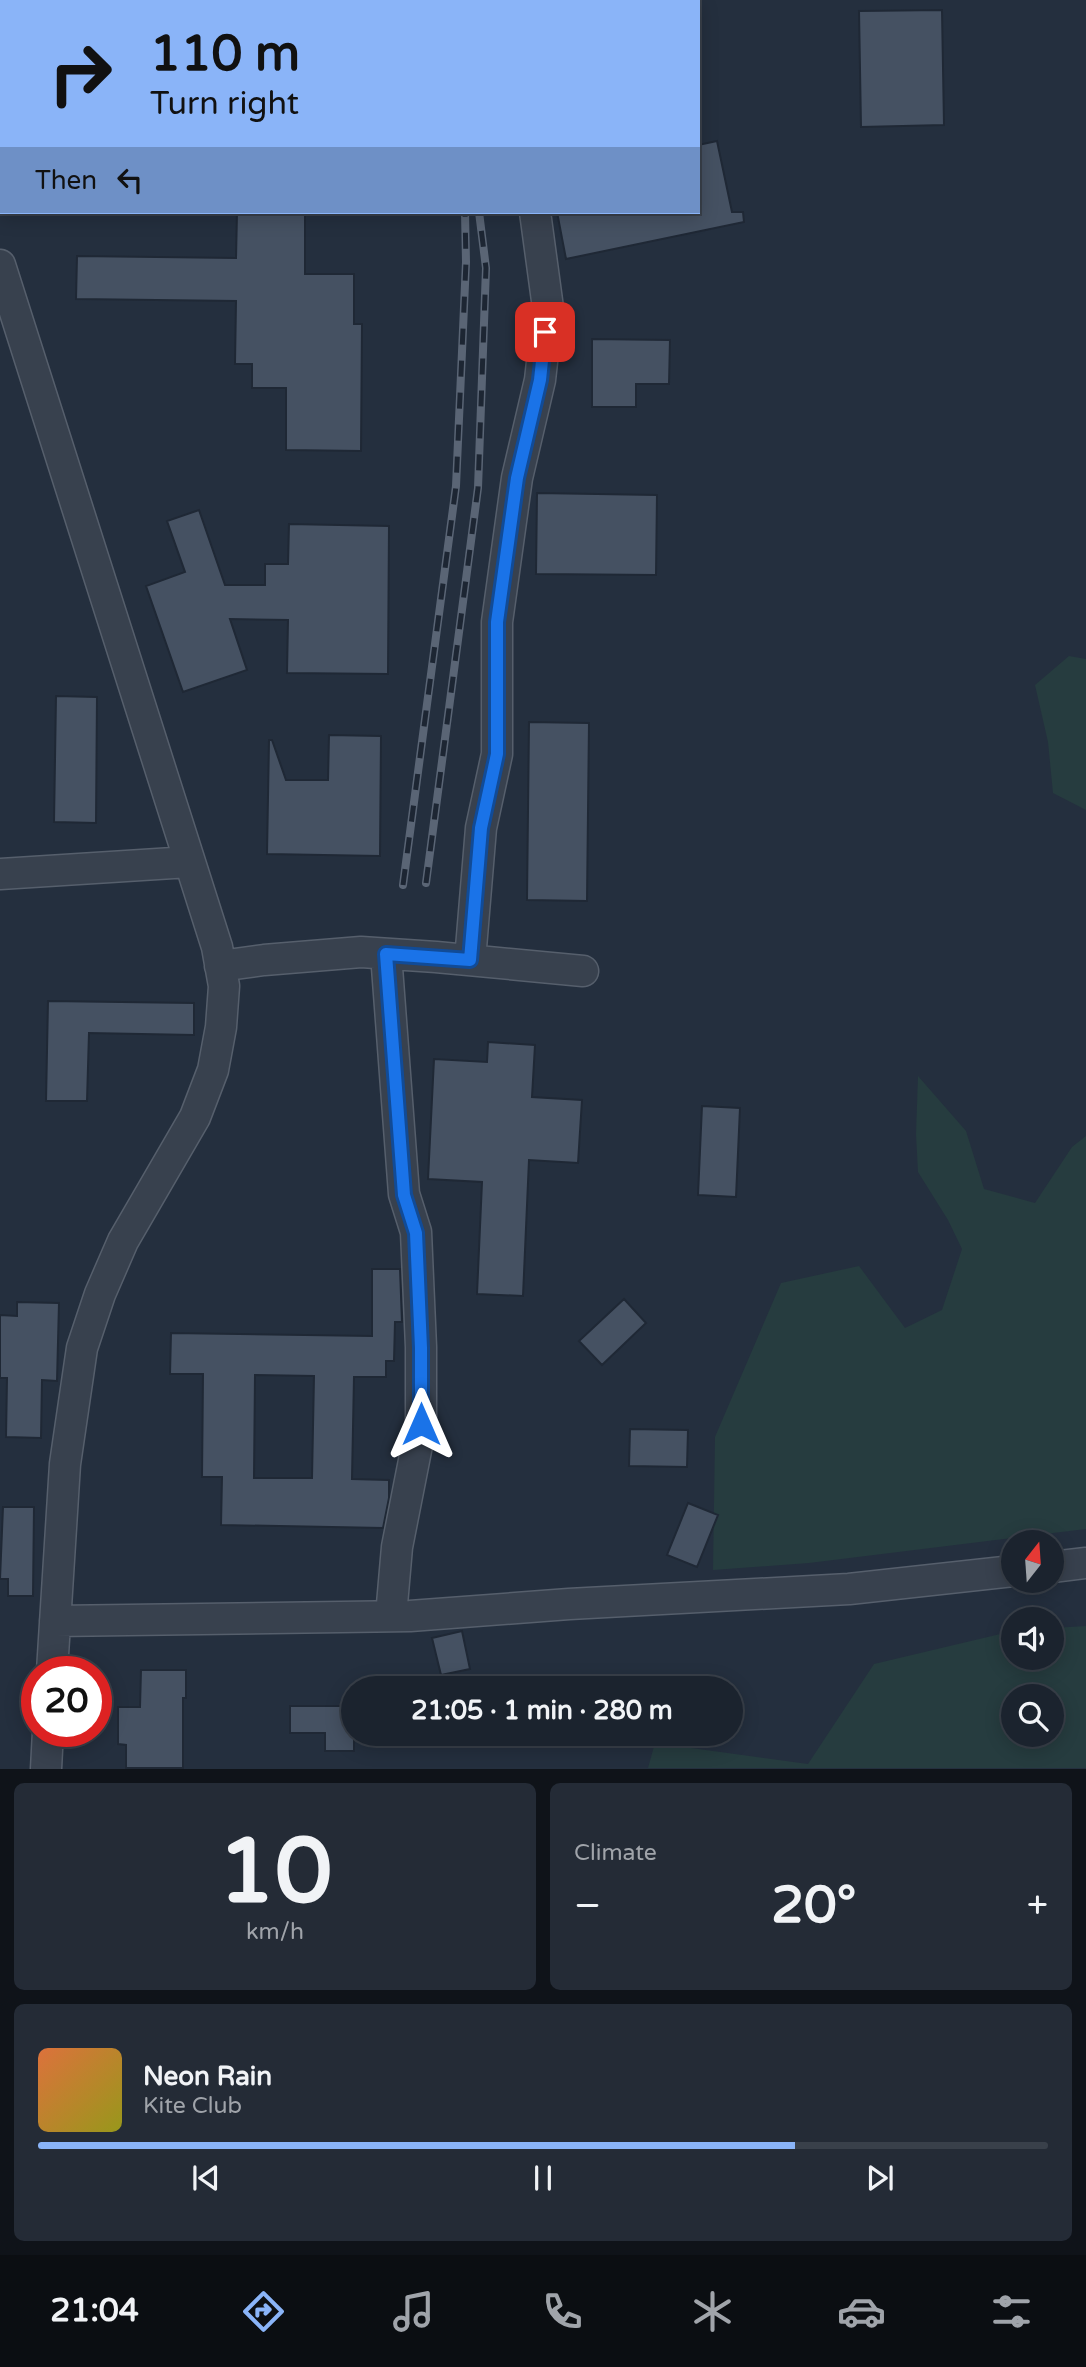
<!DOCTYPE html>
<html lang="en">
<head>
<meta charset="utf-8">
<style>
  body { margin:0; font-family:"Varela Round",sans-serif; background:#242b36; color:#f1f3f6; height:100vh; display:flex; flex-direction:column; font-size:26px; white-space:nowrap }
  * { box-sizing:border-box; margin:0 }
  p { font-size:23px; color:#a0a4aa }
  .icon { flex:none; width:38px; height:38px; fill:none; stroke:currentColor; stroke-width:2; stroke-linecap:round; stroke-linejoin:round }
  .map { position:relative; height:1769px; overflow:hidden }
  .panel { display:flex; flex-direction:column; gap:14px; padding:14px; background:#0f1319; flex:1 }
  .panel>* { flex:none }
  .guide { position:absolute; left:0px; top:0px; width:700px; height:214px; box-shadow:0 4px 18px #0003,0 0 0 2px #39404a; background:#8ab4f8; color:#111; overflow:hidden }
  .needle { width:46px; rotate:17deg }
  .fabs { position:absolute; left:1001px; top:1530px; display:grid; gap:14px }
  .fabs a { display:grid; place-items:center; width:63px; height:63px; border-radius:50%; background:#1b232e; box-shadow:0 4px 18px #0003,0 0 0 2px #39404a; font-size:35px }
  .speed { position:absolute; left:21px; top:1656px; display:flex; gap:14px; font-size:35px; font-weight:700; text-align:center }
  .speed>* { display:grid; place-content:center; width:91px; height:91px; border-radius:50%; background:#1b232e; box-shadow:0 4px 18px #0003,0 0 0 2px #39404a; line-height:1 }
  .speed .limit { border:10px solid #d22; background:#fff; color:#111 }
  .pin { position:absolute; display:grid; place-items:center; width:60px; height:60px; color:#fff; margin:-30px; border-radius:14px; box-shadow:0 4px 10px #0006 }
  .me { position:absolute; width:77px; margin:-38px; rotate:0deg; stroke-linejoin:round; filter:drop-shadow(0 0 5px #0008) }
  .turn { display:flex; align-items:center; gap:24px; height:147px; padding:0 35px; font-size:32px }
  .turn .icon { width:91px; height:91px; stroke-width:2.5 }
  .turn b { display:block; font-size:49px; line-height:60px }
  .then { display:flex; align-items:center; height:66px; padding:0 35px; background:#0003; gap:14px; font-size:26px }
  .big { font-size:52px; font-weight:700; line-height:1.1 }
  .panel .card { flex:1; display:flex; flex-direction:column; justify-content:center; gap:10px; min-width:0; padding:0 24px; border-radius:10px; background:#242b36 }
  .panel .dial { align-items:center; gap:0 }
  .dial b { font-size:91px; line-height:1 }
  .song { display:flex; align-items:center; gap:21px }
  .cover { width:84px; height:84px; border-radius:10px; background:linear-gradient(135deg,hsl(20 70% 55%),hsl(60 70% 35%)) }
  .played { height:7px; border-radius:4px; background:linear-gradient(90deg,#8ab4f8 75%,#39404a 75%) }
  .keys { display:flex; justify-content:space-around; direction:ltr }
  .heat { display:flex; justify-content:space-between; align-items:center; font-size:38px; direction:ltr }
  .panel .tiles { flex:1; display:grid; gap:14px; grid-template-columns:1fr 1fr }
  .card:last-child { grid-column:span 2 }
  .trip { position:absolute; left:341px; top:1676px; width:402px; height:70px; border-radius:35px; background:#1b232e; box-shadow:0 4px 18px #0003,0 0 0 2px #39404a; font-weight:700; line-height:70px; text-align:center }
  .tabs { display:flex; height:112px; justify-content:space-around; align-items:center; background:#0b0e12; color:#a0a4aa }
  .tabs .icon { width:49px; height:49px }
  .tabs .on { color:#8ab4f8 }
  .tabs b { font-size:32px; color:#f1f3f6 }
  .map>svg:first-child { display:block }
  .green { fill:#263c3f; fill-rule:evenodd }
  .building { fill:#455162; stroke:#1f2835; stroke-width:2; fill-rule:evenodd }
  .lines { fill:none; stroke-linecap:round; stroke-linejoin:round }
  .minor-casing { stroke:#565f6c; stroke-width:33 }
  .minor { stroke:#38414e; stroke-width:30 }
  .rail-casing { stroke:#5a6575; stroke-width:8 }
  .rail { stroke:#1d2633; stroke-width:5; stroke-dasharray:16; stroke-linecap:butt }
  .route-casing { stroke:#114b97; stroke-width:18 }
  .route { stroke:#1a73e8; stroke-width:12 }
</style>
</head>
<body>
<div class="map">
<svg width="1086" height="1769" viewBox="0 0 1086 1769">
  <rect width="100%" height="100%" fill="#242f3e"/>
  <!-- green -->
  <path class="green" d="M1069,656L1086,659V810L1053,793L1048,742L1035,685Z
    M918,1076L966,1131L984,1189L1035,1203L1072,1147L1086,1136V1529L809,1563L713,1570L715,1437L781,1283L859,1266L905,1328L942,1310L962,1249L948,1220L918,1172L916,1134Z
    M1086,1626V1768H648L655,1743L808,1764L874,1664L1013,1631V1657H1052V1628ZM1013,1696H1052V1734H1013Z"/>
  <!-- building -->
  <path class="building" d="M942,10L944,125L861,127L859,11Z
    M717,141L732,212H743L744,222L566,259L557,212H698V145Z
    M237,212H305V274H354V324H362L361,451L286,450V388H252V364H235L236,301L76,299L77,256L236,258Z
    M592,339L670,340L669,384H636V407H592Z
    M537,493L657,495L656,575L536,574Z
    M199,510L225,585H265V564H288L289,524L389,526L388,674L287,673L288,620L230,619L247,670L183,692L146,586L185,572L167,521Z
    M56,696L97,697L96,823L54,822Z
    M529,722L589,723L587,901L527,900Z
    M329,735L381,736L380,856L267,854L269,740H272L286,780H328Z
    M48,1001L194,1003V1035L89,1033L87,1101H46Z
    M488,1042L535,1045L532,1097L582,1100L578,1163L529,1160L523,1296L477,1294L482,1182L428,1179L434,1059L487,1062Z
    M702,1106L740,1108L736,1197L698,1195Z
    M372,1269H400L402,1322H395L394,1361H386V1377H354L352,1479L389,1480V1498L383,1528L221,1525L222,1477H202L203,1374H170L171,1333L372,1336ZM255,1375L314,1376L312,1478H254Z
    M624,1299L646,1323L602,1365L579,1341Z
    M17,1302L59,1303L57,1381L42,1380L41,1438L6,1437L7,1378H0V1315L17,1316Z
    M630,1429L688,1430L687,1467L629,1466Z
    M688,1503L718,1515L697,1567L667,1555Z
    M3,1507H34L33,1596H8V1579H0Z
    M462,1631L470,1669L441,1675L432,1638Z
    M141,1670H186V1698H183V1768H126V1745L118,1744V1707H140Z
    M290,1706H354V1751H325V1733H290Z"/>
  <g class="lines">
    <!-- minor casing -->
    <g class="minor-casing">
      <path id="minor" d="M503,0V2
        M374,2L381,0
        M0,148L2,147
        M0,265L217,947L224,986L221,1027L213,1070L195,1117L123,1241L100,1294L82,1348L65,1464L52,1671
        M0,874L189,862
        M386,954L404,1194L416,1232L421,1347V1425L397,1547L391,1616
        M470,960L481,828L497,754V622L517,478L540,380L548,308L535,212
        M220,966L264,960L361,952L436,957L583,971
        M1052,1567L1086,1563
        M55,1621L410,1616L569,1604L849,1589L1013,1571
        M46,1769L48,1731"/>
    </g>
    <!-- minor -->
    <use href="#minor" class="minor"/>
    <!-- rail casing -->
    <g class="rail-casing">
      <path id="rail" d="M442,0V2
        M426,883L478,488L486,268L479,212
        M403,885L456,486L466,262L465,212"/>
    </g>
    <!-- rail -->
    <use href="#rail" class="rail"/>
  </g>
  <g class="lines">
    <!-- route casing -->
    <g class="route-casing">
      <path id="route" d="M421,1424V1348L416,1233L404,1195L386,954L470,960L481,828L497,754V622L517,478L540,380L545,332"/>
    </g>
    <!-- route -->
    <use href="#route" class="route"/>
  </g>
</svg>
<div class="fabs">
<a><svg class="needle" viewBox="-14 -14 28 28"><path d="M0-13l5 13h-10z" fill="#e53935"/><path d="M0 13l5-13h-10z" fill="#a0a4aa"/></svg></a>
<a><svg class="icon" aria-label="sound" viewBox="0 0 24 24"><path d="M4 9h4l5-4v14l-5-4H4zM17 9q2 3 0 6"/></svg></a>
<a><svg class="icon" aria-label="search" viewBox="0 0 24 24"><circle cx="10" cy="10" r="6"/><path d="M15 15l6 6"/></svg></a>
</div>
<div class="speed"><div class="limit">20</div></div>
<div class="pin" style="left:545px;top:332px;background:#d93025"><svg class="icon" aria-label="arrive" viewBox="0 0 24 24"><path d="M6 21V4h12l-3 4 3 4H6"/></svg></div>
<svg class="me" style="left:421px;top:1424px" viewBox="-20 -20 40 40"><path d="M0-17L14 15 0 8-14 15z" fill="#1a73e8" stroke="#fff" stroke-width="4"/></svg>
<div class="trip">21:05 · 1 min · 280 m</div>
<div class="guide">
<div class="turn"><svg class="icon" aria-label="right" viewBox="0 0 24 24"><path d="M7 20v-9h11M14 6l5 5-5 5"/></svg><div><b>110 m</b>Turn right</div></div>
<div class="then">Then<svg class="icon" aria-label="left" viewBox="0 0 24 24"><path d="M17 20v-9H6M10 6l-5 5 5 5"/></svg></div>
</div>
</div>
<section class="panel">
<div class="tiles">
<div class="card dial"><b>10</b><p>km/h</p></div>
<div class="card"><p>Climate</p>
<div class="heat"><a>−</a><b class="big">20°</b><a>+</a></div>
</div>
<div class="card">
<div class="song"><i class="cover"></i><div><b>Neon Rain</b><p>Kite Club</p></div></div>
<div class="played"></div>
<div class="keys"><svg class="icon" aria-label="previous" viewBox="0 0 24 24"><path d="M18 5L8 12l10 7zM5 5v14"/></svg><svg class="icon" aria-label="pause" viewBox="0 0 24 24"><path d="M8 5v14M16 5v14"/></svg><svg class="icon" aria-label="next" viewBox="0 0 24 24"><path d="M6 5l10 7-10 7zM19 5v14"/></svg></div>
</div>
</div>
</section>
<nav class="tabs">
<b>21:04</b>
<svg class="icon on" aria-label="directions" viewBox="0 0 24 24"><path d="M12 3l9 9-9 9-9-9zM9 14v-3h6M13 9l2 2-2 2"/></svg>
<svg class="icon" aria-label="music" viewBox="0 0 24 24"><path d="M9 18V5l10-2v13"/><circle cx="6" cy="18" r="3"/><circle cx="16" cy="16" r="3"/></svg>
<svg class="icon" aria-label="phone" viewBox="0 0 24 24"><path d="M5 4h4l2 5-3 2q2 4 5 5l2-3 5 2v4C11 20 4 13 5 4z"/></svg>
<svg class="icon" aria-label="climate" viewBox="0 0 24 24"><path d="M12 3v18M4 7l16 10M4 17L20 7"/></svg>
<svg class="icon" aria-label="car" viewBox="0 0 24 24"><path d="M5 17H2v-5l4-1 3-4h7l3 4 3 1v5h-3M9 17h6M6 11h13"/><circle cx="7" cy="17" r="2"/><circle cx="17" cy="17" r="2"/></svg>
<svg class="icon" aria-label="filters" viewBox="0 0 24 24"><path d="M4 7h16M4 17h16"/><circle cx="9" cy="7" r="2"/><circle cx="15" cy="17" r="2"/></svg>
</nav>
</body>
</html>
